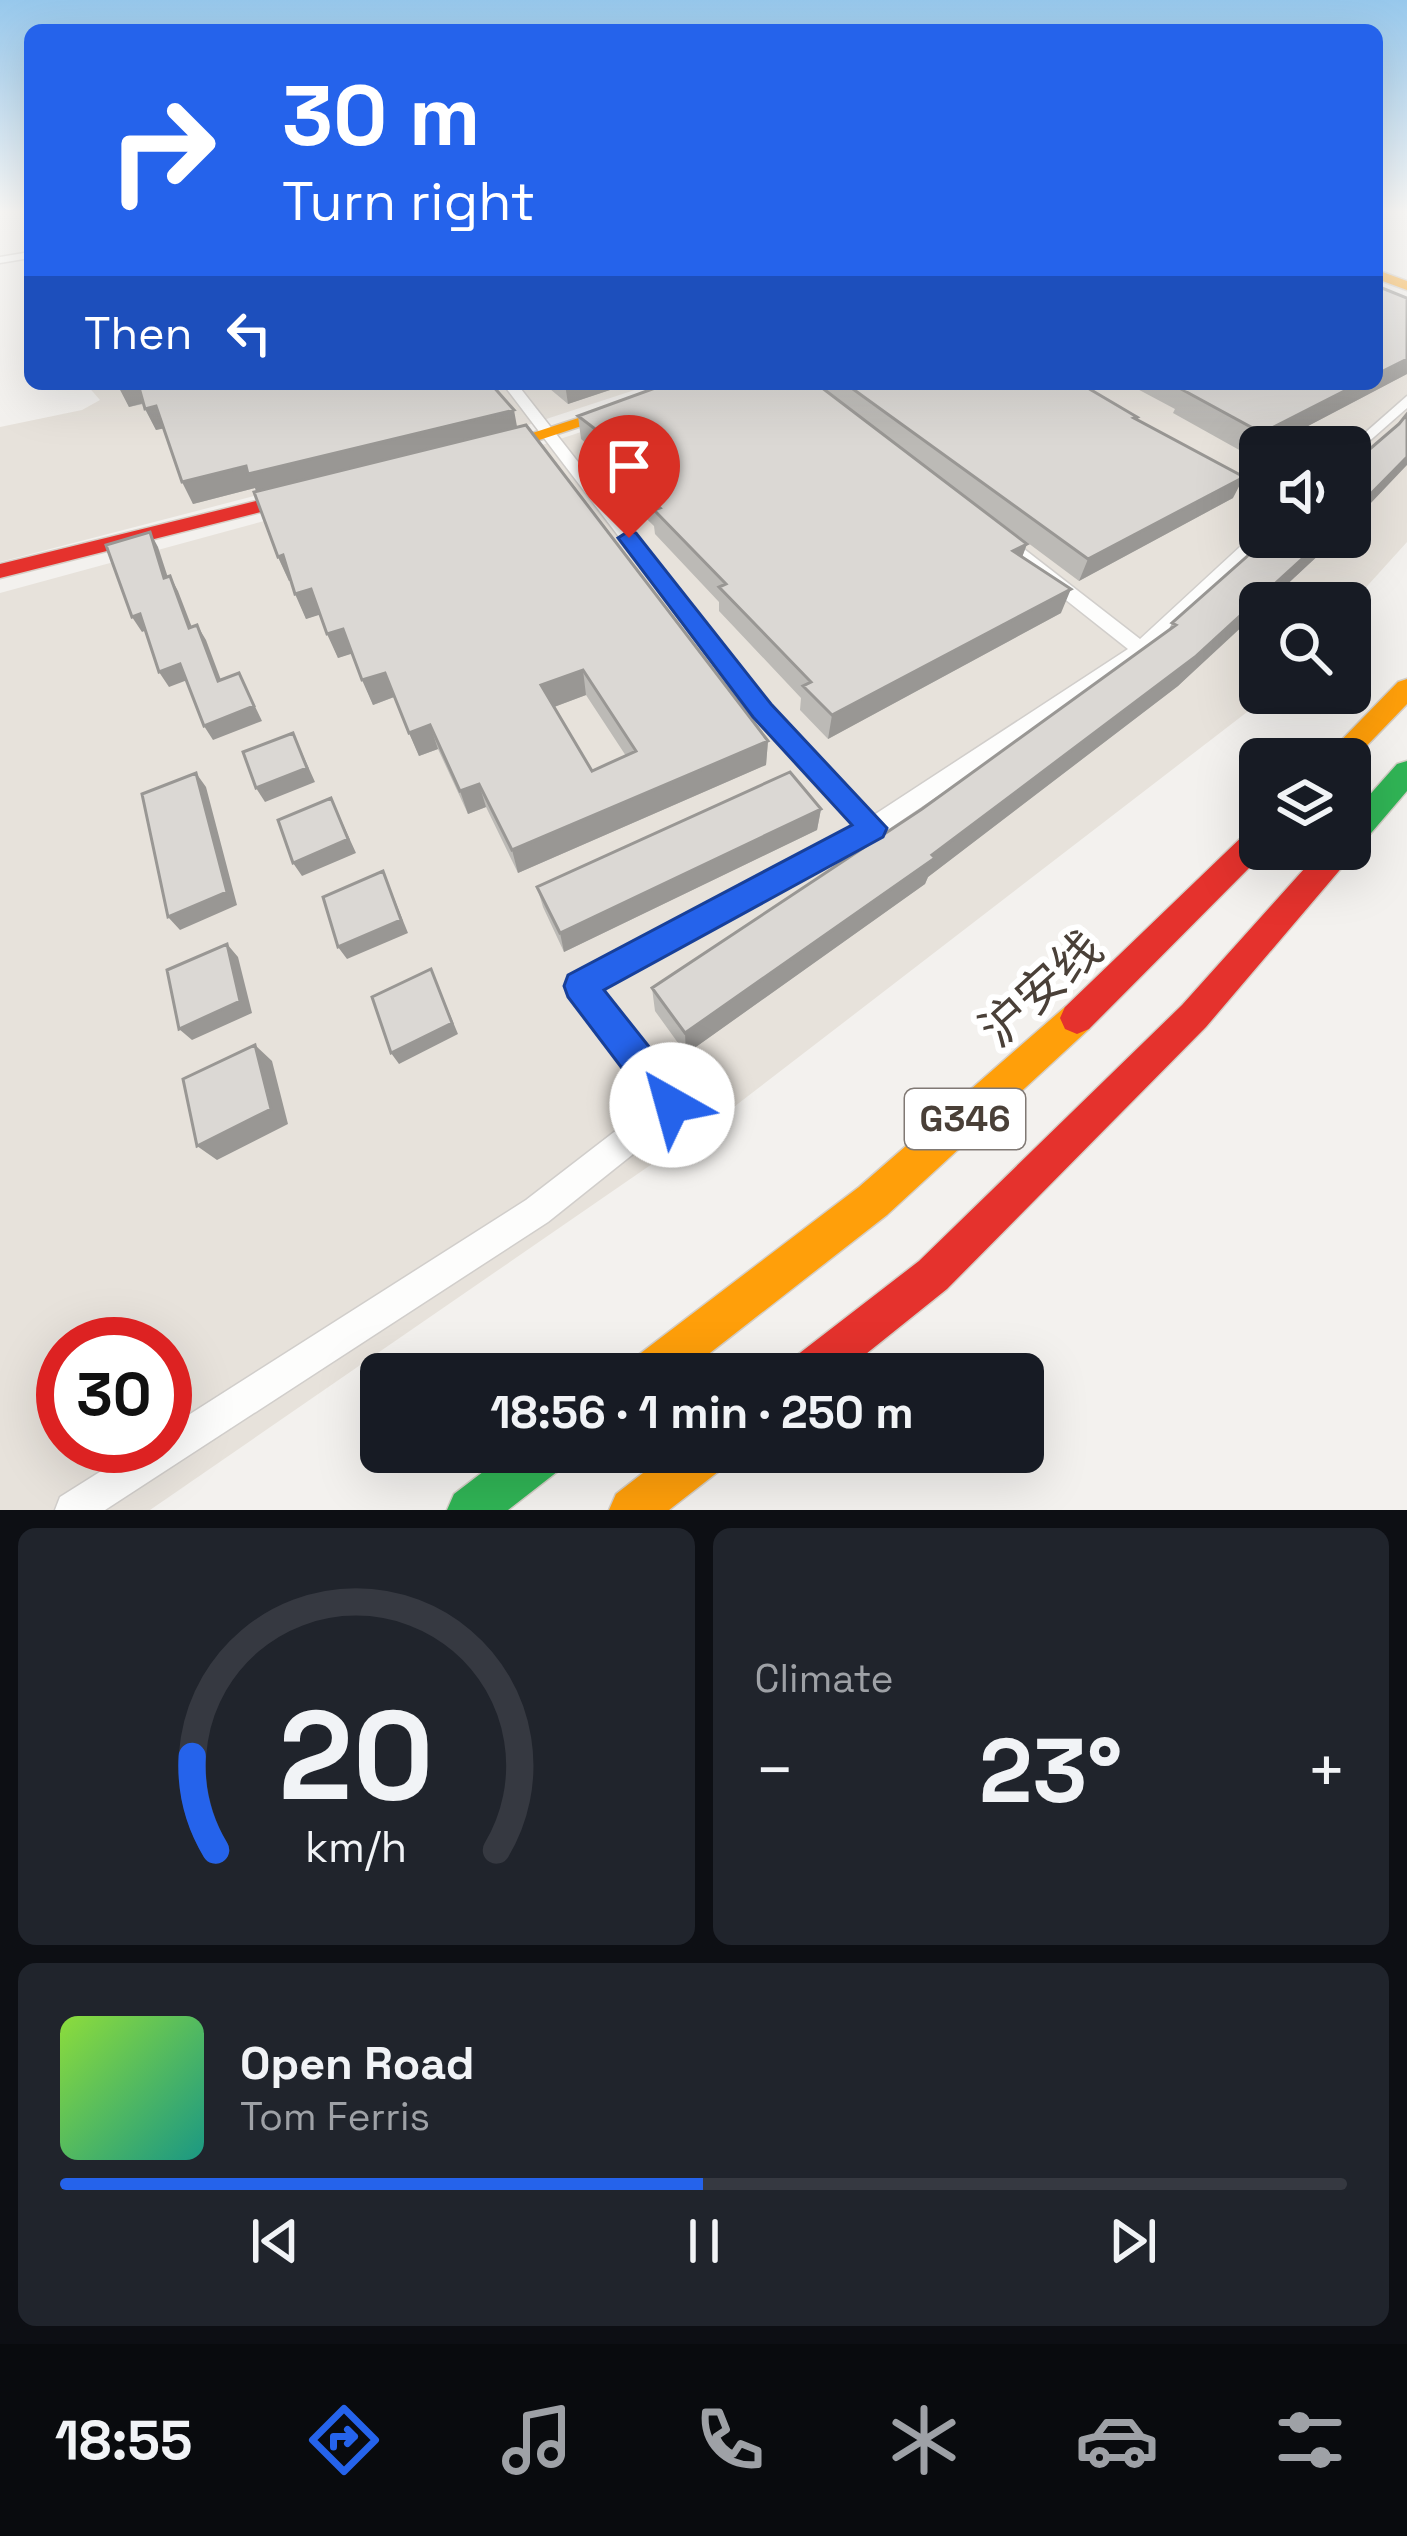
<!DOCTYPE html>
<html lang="en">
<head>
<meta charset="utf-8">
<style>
  body { margin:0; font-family:"Space Grotesk","Noto Sans SC",sans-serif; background:#20242c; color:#f1f3f6; height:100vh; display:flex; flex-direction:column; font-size:45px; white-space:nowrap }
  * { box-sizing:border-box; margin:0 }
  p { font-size:39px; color:#9ea1a6 }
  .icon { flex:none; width:66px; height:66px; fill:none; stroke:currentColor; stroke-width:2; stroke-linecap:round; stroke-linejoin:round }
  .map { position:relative; height:1510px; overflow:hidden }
  .details { display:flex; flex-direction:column; gap:18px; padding:18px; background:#0d0f14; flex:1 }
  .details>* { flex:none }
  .top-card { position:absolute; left:24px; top:24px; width:1359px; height:366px; border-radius:18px; box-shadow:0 12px 48px #0002; background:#2563eb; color:#fff; overflow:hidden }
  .controls { position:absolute; left:1239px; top:426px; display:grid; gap:24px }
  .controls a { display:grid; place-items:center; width:132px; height:132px; border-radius:18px; background:#171b24; box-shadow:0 12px 48px #0002; font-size:60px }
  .speed { position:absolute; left:36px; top:1317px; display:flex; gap:24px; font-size:60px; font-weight:700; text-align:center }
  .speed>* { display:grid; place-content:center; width:156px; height:156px; border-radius:50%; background:#171b24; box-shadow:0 12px 48px #0002; line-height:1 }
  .speed .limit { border:18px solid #d22; background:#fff; color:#111 }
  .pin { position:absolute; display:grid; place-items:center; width:102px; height:102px; color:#fff; margin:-123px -51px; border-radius:50% 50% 50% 0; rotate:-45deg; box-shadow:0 0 12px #0007 }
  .pin .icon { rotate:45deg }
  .me { position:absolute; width:132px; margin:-66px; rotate:322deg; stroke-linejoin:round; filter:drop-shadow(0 0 9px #0008) }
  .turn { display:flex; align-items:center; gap:42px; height:252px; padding:0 60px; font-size:54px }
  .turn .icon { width:156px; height:156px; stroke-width:2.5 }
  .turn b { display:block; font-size:84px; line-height:102px }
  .then { display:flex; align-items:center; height:114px; padding:0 60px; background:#0003; gap:24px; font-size:45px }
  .big { font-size:90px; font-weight:700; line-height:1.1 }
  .details .card { flex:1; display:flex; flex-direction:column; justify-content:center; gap:18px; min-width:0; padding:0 42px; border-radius:18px; background:#20242c }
  .details .dial { align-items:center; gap:0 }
  .dial svg { height:312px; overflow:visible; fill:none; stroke:#363941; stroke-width:7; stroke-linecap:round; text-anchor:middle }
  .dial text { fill:#f1f3f6; stroke:none }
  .song { display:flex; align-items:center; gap:36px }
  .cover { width:144px; height:144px; border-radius:18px; background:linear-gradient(135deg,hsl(90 70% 55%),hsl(170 70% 35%)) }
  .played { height:12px; border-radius:6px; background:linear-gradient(90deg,#2563eb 50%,#363941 50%) }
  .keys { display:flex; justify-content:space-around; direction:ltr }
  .heat { display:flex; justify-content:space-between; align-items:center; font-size:66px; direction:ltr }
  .details .tiles { flex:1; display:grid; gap:18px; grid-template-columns:1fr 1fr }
  .card:last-child { grid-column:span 2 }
  .trip { position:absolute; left:360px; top:1353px; width:684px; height:120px; border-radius:18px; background:#171b24; box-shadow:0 12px 48px #0002; font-weight:700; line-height:120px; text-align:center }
  .dock { display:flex; height:192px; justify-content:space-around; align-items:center; background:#090b0e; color:#9ea1a6 }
  .dock .icon { width:84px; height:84px }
  .dock .current { color:#2563eb }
  .dock b { font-size:54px; color:#f1f3f6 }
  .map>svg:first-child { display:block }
  .residential { fill:#e7e2db; fill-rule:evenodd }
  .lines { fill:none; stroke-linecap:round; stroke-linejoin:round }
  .street-casing { stroke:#d1cecb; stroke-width:3 }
  .fast-casing { stroke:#d4cec6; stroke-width:3 }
  .slow-casing { stroke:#d4cec6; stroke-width:3 }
  .jam-casing { stroke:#d4cec6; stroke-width:3 }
  .street { fill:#fdfdfc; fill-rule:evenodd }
  .fast { fill:#30b455; fill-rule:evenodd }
  .slow { fill:#ff9f0a; fill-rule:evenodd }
  .jam { fill:#e5322d; fill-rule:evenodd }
  .wall { fill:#bcbab6; fill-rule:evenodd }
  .shaded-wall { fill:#999794 }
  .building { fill:#dbd8d4; stroke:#999794; stroke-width:3; fill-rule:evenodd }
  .route { fill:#2563eb; stroke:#184099; stroke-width:3 }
  .labels { text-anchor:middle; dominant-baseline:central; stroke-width:12; stroke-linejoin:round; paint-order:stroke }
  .shield { fill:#fff; stroke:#807974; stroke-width:3 }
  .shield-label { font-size:36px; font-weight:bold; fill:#4a4038 }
  .near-street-label { font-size:48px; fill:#4a4038; stroke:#fff }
</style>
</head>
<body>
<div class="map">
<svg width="1407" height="1510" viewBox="0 0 1407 1510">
  <rect width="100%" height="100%" fill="#f3f1ee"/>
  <!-- residential -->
  <path class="residential" d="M1407,311V542L1350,605L1260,603V693H1270L1264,699L726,1113L150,1510H0V593L536,447L725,384H1377ZM1260,447H1350V537H1260ZM63,1344H165V1446H63Z
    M86,384H653L528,425L0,562V427L82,410L100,400Z"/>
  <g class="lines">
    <!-- street casing -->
    <g class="street-casing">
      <path id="street" d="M30,252V258L0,263V257Z
        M503,384H517L769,706L874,815L1128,649L994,543V535H1006L1140,639L1255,533L1269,537L1148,654L880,835L598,989L682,1095L686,1105L682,1115L548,1222L105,1510H55L60,1497L141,1446H165V1430L526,1200L653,1102L571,994L567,986L571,978L856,826L755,716Z
        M1407,396V408L1350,458L1349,447Z"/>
    </g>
    <!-- fast casing -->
    <g class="fast-casing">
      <path id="fast" d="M1407,761V791L1360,846L1350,849V817L1397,764Z
        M509,1452H569L562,1468L508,1510H447L454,1494Z"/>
    </g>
    <!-- slow casing -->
    <g class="slow-casing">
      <path id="slow" d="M1377,270L1407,281V290L1377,279Z
        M606,409L621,413L512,449L496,445Z
        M1407,679V704L1350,763V759H1323L1398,682Z
        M1077,1002L1089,1007L1094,1018L1089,1029L887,1215L683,1374H627L633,1359L859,1187L1065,1007Z
        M670,1452H730L723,1468L669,1510H609L616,1494Z"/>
    </g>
    <!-- jam casing -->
    <g class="jam-casing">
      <path id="jam" d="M293,492L300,494V502L0,578V564Z
        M1260,826V849H1268L1089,1029L1077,1034L1065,1029L1060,1018L1065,1007L1250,829Z
        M1350,840L1355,849L1350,858L1206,1027L947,1289L841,1374H786L792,1359L919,1261L1182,1005L1322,849H1350Z"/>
    </g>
    <!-- street -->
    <use href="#street" class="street"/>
    <!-- fast -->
    <use href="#fast" class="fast"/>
    <!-- slow -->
    <use href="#slow" class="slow"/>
    <!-- jam -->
    <use href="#jam" class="jam"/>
  </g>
  <!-- wall -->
  <path class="wall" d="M1407,298V374L1268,447H1260V451L1250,456L1173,413L1175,409L1128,384H1377Z
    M118,384L517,428L768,741L766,765L518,873L486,807L468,814L438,749L419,756L394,697L373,705L352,653L338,658L320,614L306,619L291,581H289L278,557L255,488L193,504L163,428L156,430L143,404L129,407ZM586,695L626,756L592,771L554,707Z
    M544,384H628L568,404Z
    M819,384H1081L1137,417L1136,420L1233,498L1079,581L842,404L1027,544L1022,557L1061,613L828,739L800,710L801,698L719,611V602L655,534L654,526L627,500L626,493L600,469L598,453L581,439L578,416Z
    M1338,537L1267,603H1260L1178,686L928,877L925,884L686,1054L655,1011L652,988L922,809L1168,631L1172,623Z
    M821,809L817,830L564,952L543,907L537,887Z"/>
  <!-- shaded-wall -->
  <path class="shaded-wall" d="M1407,359V374L1268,447H1260V451L1250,456L1262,433L1358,384H1377V374Z
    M127,384H139L148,402L129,407L118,386Z
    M565,384H628L568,404Z
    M156,406L166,428L156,430L145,409Z
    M514,410L518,432L258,496L255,488L193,504L182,482L246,466Z
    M1407,457V465L1350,525V515Z
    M1244,477L1233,498L1079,581L1088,559Z
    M150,532L158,547L173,593L164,578Z
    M1326,537H1338L1267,603H1260V610L1178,686L928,877L925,884L686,1054L685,1033L932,855Z
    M1027,544L1018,568L1013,551Z
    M283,555L294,580L289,581L278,557Z
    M170,576L178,591L198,643L189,628Z
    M311,589L322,614L306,619L295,594Z
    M1071,589L1061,613L828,739L832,715Z
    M140,614L149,629L142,632L132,617Z
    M197,625L206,640L227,696L218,681Z
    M343,629L354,653L338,658L327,634Z
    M180,664L190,679L169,687L159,672Z
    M583,670L586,695L546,710L541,685Z
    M239,673L262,721L213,740L204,726Z
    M385,673L394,697L373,705L362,680Z
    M430,725L438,749L419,756L409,733Z
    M293,733L315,782L265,802L256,788Z
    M768,741L766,765L518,873L512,850Z
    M196,773L206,787L237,905L180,930L168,917Z
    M479,784L486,807L468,814L460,791Z
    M331,798L356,853L302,876L293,863Z
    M821,809L817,830L564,952L560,933Z
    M383,871L408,933L347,959L338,947Z
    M227,944L238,957L252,1013L192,1040L179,1029Z
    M431,969L458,1034L399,1064L391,1053Z
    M255,1045L272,1061L288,1124L217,1160L197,1146Z"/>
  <!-- building -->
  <path class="building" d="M1377,286L1407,298V359L1377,374Z
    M138,384H491L514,410L248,474L246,466L182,482L156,406L145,409Z
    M666,384H817L1027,544L1013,551L1071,589L832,715L803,686L811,682L719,587L726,584L654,510L660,508L625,477L631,475L598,446L611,441L578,416Z
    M846,384H1081L1137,417L1134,418L1244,477L1088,559Z
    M1180,384H1358L1262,433L1183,390L1188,388Z
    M1407,414V457L1350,515V466L1399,424Z
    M526,425L768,741L512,850L479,784L460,791L430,725L409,733L385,673L362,680L343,629L327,634L311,589L295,594L283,555L278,557L254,492ZM583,670L636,751L592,771L541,685Z
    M150,532L164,578L170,576L189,628L197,625L218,681L239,673L254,706L204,726L180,664L159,672L140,614L132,617L106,545Z
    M1269,537H1326L1195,657L932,855L935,858L685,1033L652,988L922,809L1176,625L1172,623Z
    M293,733L307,768L256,788L243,752Z
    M790,772L821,809L560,933L537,887Z
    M196,773L227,892L168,917L142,794Z
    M331,798L348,839L293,863L278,820Z
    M383,871L401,920L338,947L323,897Z
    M227,944L240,1001L179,1029L167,970Z
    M431,969L452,1023L391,1053L372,997Z
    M255,1045L271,1109L197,1146L183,1079Z"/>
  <!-- sky -->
  <linearGradient id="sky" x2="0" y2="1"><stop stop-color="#97c8ec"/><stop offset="0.5" stop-color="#faf9f7"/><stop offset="1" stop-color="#faf9f7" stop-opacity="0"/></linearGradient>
  <rect width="1407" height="423" fill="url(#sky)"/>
  <!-- route -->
  <path class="route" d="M629,531L636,533L771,704L887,828L883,837L604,990L685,1092L690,1105L685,1117L672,1123L659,1117L568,997L564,986L568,975L852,825L753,717L618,538Z"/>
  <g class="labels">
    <!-- shield labels -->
    <rect class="shield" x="905" y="1089" width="120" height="60" rx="9"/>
    <g class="shield-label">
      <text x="965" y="1119">G346</text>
    </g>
    <!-- near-street labels -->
    <g class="near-street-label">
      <text transform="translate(1041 989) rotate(-42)">沪安线</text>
    </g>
  </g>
</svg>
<div class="controls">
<a><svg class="icon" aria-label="sound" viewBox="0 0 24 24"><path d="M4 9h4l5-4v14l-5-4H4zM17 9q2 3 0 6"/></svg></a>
<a><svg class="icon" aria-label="search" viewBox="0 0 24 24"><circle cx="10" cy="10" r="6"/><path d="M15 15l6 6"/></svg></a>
<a><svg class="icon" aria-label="layers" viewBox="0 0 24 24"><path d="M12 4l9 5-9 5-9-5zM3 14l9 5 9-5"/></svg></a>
</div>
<div class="speed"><div class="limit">30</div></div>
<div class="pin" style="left:629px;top:538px;background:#d93025"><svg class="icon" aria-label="arrive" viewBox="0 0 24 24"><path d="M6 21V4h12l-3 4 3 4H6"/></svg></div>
<svg class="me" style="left:672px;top:1105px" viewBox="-20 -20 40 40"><circle r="19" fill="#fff"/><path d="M0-13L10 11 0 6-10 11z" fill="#2563eb"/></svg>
<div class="trip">18:56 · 1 min · 250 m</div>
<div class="top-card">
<div class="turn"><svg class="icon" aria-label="right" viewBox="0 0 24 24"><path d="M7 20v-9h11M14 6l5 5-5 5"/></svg><div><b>30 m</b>Turn right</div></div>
<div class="then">Then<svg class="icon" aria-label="left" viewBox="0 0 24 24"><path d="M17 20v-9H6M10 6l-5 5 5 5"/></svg></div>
</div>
</div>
<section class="details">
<div class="tiles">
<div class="card dial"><svg viewBox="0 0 100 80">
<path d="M14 69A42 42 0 1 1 86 69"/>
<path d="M14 69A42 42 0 0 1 8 45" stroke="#2563eb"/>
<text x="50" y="56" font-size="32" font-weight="700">20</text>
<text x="50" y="72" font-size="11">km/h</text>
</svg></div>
<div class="card"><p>Climate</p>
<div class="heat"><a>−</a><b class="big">23°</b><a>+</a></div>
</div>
<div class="card">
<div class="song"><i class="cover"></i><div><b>Open Road</b><p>Tom Ferris</p></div></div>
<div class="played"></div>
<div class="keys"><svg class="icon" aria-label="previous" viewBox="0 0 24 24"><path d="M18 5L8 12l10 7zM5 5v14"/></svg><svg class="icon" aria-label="pause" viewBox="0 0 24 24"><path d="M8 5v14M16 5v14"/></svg><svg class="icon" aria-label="next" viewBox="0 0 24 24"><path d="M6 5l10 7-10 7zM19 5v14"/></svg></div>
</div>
</div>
</section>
<nav class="dock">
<b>18:55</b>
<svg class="icon current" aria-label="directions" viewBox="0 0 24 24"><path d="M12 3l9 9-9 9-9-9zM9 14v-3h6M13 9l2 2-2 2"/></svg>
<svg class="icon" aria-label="music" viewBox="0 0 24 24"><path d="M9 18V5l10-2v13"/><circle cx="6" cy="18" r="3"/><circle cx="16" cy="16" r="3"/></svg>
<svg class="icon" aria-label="phone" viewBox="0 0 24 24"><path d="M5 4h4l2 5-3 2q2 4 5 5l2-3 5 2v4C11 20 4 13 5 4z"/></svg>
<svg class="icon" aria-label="climate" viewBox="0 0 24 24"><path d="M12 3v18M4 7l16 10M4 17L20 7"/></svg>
<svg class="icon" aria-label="car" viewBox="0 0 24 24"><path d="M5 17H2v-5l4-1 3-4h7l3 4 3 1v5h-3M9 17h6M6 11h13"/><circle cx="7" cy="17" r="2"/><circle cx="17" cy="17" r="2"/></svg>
<svg class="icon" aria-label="filters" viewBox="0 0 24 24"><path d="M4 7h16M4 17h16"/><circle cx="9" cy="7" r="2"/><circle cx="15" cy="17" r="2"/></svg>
</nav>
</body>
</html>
